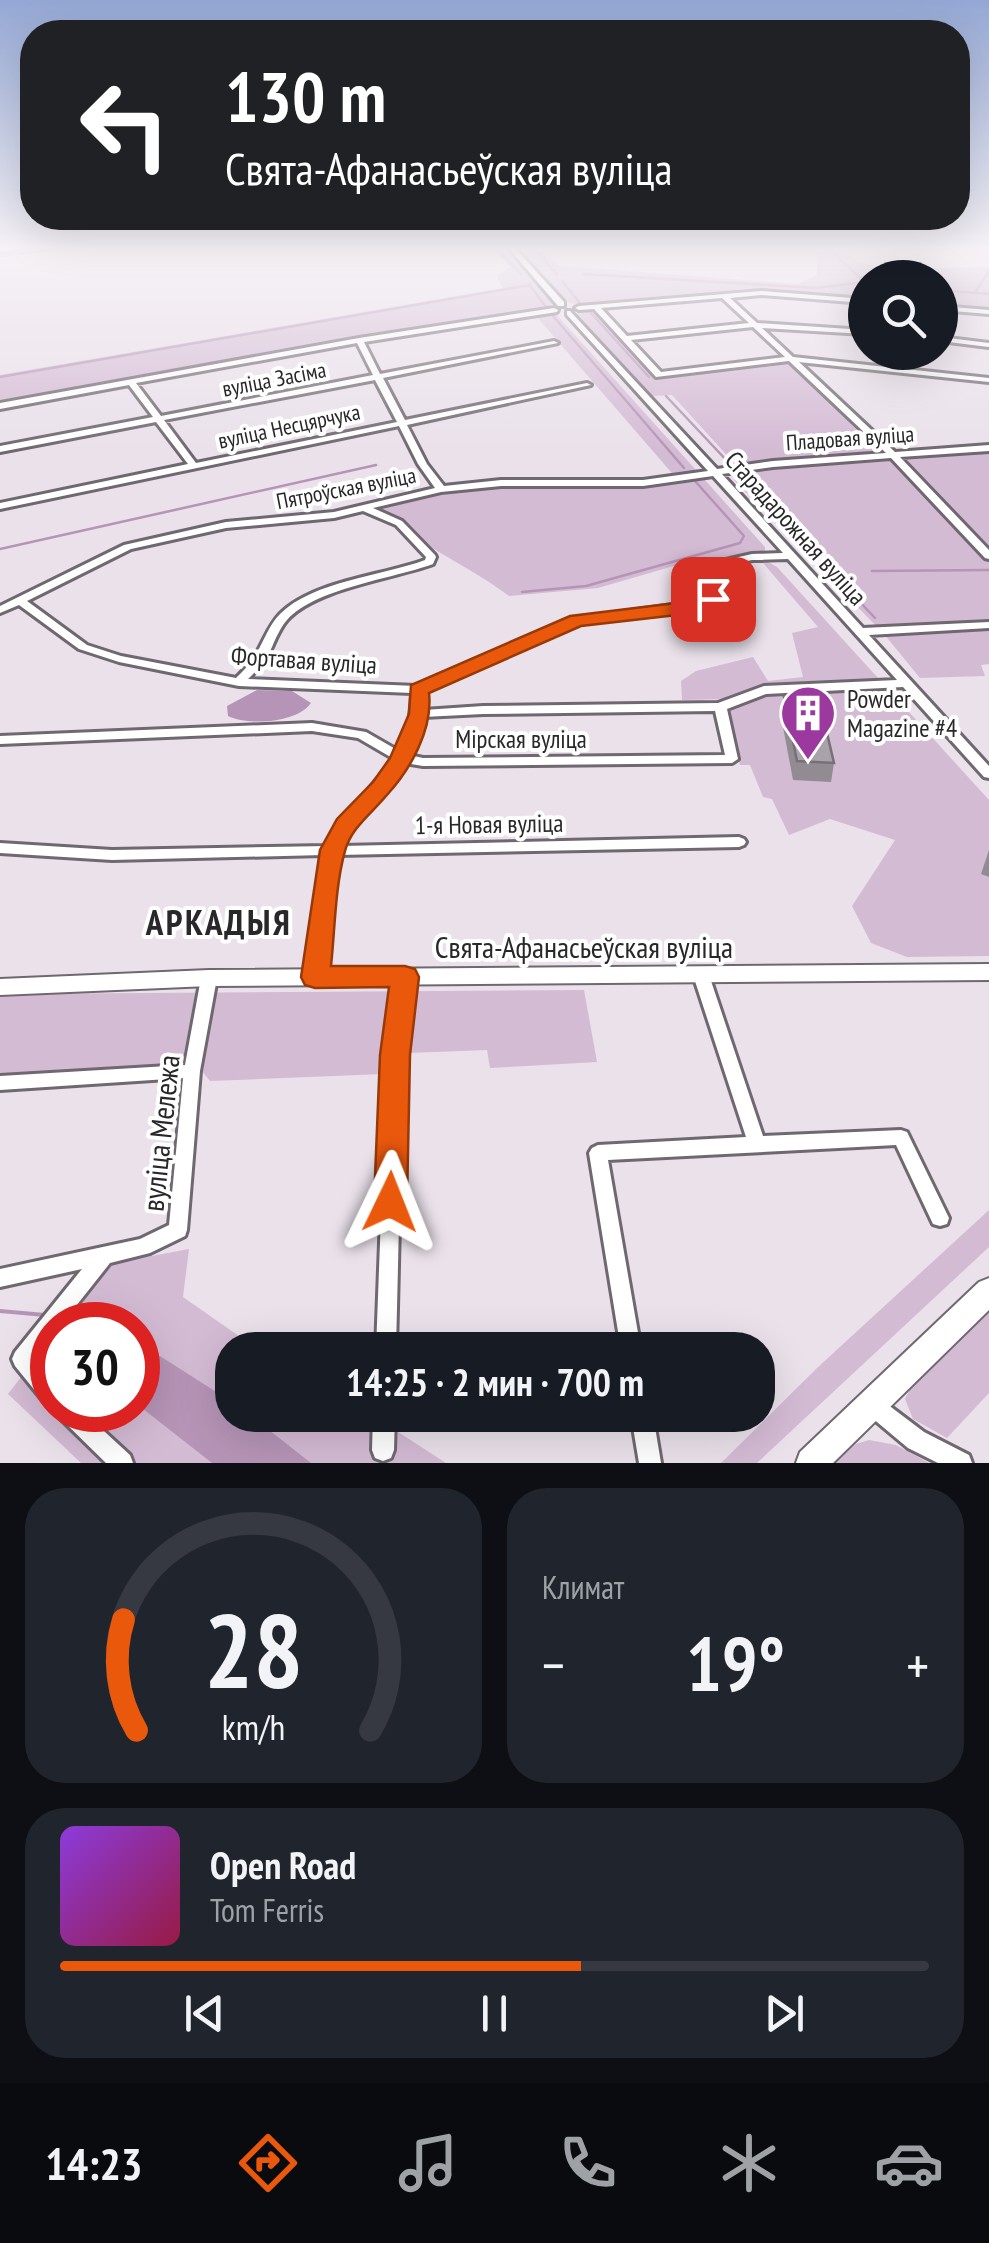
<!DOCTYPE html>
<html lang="ru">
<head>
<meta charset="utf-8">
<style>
  body { margin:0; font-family:"PT Sans Narrow",sans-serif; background:#20242c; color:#f1f3f6; height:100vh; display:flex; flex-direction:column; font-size:38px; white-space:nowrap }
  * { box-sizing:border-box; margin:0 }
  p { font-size:32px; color:#9ea1a6 }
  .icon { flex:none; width:55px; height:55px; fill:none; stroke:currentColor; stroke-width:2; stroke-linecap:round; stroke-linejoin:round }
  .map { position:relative; height:1463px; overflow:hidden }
  .panel { display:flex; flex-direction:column; gap:25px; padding:25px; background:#0d0f14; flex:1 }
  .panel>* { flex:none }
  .hud { position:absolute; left:20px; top:20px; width:950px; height:210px; border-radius:40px; box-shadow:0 10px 40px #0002; background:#202124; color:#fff; overflow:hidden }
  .controls { position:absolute; left:848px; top:260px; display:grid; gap:20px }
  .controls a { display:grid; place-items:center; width:110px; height:110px; border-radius:50%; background:#171b24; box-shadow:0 10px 40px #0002; font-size:50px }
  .speed { position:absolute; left:30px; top:1302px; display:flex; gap:20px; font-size:50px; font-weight:700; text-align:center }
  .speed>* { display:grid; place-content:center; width:130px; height:130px; border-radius:50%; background:#171b24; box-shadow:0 10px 40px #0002; line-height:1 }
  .speed .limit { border:15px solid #d22; background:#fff; color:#111 }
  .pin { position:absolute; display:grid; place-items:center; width:85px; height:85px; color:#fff; margin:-42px; border-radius:20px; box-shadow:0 5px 15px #0006 }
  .me { position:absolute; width:110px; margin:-55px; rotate:2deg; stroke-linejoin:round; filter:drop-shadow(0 0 8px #0008) }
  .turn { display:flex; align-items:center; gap:35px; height:210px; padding:0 40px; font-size:45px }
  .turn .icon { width:130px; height:130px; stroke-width:2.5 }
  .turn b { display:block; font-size:70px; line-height:85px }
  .big { font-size:75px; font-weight:600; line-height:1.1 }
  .panel .card { flex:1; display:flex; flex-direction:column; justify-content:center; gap:15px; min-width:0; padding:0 35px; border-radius:40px; background:#20242c }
  .panel .dial { align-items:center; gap:0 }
  .dial svg { height:260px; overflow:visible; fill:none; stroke:#363941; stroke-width:7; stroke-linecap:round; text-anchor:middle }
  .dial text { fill:#f1f3f6; stroke:none }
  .song { display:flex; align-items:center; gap:30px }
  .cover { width:120px; height:120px; border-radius:15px; background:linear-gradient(135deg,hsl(270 70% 55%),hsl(340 70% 35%)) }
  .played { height:10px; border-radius:5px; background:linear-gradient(90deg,#ea580c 60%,#363941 60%) }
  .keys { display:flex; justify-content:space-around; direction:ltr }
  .heat { display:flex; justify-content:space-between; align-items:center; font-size:55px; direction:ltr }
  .panel .tiles { flex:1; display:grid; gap:25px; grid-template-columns:1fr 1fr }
  .card:last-child { grid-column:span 2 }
  .trip { position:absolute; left:215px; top:1332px; width:560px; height:100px; border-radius:40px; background:#171b24; box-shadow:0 10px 40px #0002; font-weight:600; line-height:100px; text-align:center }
  .tab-bar { display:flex; height:160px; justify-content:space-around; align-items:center; background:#090b0e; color:#9ea1a6 }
  .tab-bar .icon { width:70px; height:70px }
  .tab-bar .selected { color:#ea580c }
  .tab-bar b { font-size:45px; color:#f1f3f6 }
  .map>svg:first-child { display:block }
  .green { fill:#d4bbd4 }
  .water { fill:#b694b7 }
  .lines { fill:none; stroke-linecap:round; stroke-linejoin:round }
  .stream-far1 { stroke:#b694b7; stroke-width:2.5 }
  .stream { stroke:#b694b7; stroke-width:4 }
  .street-casing { stroke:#706870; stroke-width:6 }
  .secondary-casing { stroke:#706870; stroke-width:4 }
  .street { fill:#fff; fill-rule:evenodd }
  .secondary { fill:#fff; fill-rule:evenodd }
  .wall { fill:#928b92 }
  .building { fill:#aaa2aa; stroke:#777177; stroke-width:2.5 }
  .route { fill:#ea580c; stroke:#983908; stroke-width:2.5 }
  .labels { text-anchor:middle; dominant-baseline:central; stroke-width:8; stroke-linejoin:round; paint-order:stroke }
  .far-street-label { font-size:22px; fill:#2a272a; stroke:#fff }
  .street-label { font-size:25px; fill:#2a272a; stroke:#fff }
  .poi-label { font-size:25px; fill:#2a272a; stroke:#fff; text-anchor:start }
  .near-street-label { font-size:30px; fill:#2a272a; stroke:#fff }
  .district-label { font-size:35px; font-weight:bold; letter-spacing:2.5px; fill:#2a272a; stroke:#fff }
</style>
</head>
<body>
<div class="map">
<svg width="989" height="1463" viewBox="0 0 989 1463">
  <rect width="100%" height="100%" fill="#eae1ea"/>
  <!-- green -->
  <path class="green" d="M490,246H504L553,303L548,307L0,403V375L503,288L496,276L510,267Z
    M515,246H538L559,266L798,284L817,275V254L811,246H841C846,250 853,259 859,262C881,272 959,266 989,268V311L940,306V278H865V299L749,289L590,302L657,377L786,362L825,396L878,453L734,463L672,395L653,396L576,314L581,310L578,305L566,302Z
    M556,314L765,547V551L717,558L698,569L684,563L598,588L509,596C482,576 454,561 425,544C406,532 406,519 380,511C424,473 610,489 677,479L536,316Z
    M989,453V664L981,665L985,676L920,678L884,634L734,480L738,472L764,468Z
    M753,560H765L777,567L989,800V956L907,957L871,943L852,906L895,840L830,819L789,835L772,799L763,797L750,765H740L726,709L730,699L682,700L681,681L696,671L753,657L768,681L803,677L792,633L818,627L763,563Z
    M584,990L597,1062L490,1068L487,1050L408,1053L407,1073L210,1081L197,1065L0,1077V994Z
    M989,1210V1247L757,1463H721L817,1368Z
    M189,1249L183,1297L259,1350H232V1415H372L446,1463H81L8,1394L52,1337V1410H138V1325H62L109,1264Z
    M989,1312V1393L947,1438L913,1419L905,1399L912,1385Z
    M869,1440L896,1445L929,1463H834L856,1444Z"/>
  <!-- water -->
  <path class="water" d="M257,690L292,691L311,703C297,723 249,726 228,716L227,706Z
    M138,1342L232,1402V1415H250L311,1463H212L138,1405Z"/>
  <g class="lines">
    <!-- stream-far1 -->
    <path class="stream-far1" d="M0,246H5
      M494,246L521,274
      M532,246L557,274
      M827,246L863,281
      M0,256L87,246
      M583,274L816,288L865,282
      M562,281L580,303
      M529,284L546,307
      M940,290L989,294
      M976,291L989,271
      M591,313L649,377
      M553,316L684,468
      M0,377L530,285
      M666,396L729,463
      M742,477L787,525
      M792,530L875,618
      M0,549L376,465
      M872,571L989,570
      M522,592L586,586L740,543L744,536L695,481"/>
    <!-- stream -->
    <path class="stream" d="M0,1311L45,1315"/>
    <!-- street casing -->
    <g class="street-casing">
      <path id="street" d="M18,246H34L0,252V248Z
        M507,246H513L564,302V306H558Z
        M761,291L865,299V303L761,295L730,298L757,323L865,330V334L762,328L793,357L989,378V382L799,362L895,452L989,445V451L900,457L989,550V559L985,558L891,458L773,467L722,474L863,628L989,622V628L869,635L989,766V778L984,777L903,687L766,694L727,709L738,759L732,763L423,766L405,763C383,791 358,814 342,846L739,837L744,839L746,842L744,845L739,847L338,855L331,893L323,977L321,981L315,983L309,981L307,977L316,893L324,855L112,860L0,853V843L112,850L328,846C345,813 371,788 394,759L358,738L312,731L0,744V736L312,723L366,732L399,751C409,732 411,714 412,693L239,686L119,662L79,649L19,605L0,613V606L124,545L226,522L334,512L435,488L418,464L399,426L0,509V503L188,464L156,422L0,452V446L153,417L129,385L0,409V403L359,338L554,308L558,310L557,312L364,342L380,374L554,341L558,343L383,378L405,420L587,383L591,385L407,425L427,464L444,486L501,480H643L708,471L567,315V311H570L717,469L773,461L886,453L789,361L656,377L594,309L579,310L575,308L579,306ZM722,298L749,323L627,336L601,308ZM753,327L785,357L661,372L631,340ZM357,343L373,375L161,416L136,383ZM375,380L397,422L196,463L164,420ZM713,476L783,553L752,554L708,564L702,575L709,592L708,597L701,601L573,619L416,686L248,679C258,669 266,660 272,647C276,638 280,628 287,620C316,588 392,579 433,564L436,557L435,555L402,521L373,508L441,492L501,486H643ZM363,511L396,525L426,557L425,560C382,576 313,581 280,614C269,625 264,641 256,654C251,663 244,670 236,678L121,656L87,645L27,601L131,549L226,528L334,518ZM788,559L897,680L764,686L718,703L483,706L424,710V692L579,624L708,606L718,599L719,592L712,575L716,568L752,560ZM715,711L725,755L423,758L409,755L417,740L423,717L483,714Z
        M940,306L989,310V314L940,310Z
        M940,337L989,343V347L940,341Z
        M701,969L706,971L709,975L763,1136L901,1130L907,1132L949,1218L947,1224L940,1226L933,1224L896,1145L608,1160L641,1350H621L589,1153L592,1148L598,1145L746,1137L693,975L696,971Z
        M405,971L411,973L413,977L403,1055L396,1350H376L387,1055L397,977L399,973Z
        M209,972L215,974L217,978L200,1071L187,1230L185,1236L150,1253L110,1263L61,1325H52V1336L35,1359L52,1380V1406L45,1403L15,1366L12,1359L15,1352L82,1269L0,1287V1269L140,1239L169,1225L183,1078L0,1090V1076L185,1065L201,978L203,974Z
        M872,1395L879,1398L924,1432L969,1455L972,1463H938L908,1448L865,1412L862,1405L865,1398Z
        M55,1410H81L130,1455L133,1463H106L59,1417Z
        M373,1415H395L394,1450L391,1458L383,1461L375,1458L372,1450Z
        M631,1415H653L661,1463H639Z"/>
    </g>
    <!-- secondary casing -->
    <g class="secondary-casing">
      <path id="secondary" d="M989,964V980L209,986L0,995V979L209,970Z
        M989,1278V1310L833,1463H796L800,1452L979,1282Z"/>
    </g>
    <!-- street -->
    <use href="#street" class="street"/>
    <!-- secondary -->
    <use href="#secondary" class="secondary"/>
  </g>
  <!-- wall -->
  <path class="wall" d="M784,697L834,763L831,782L793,780L781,716Z
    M989,850V877L981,874Z"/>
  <!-- building -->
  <path class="building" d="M784,697L819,699L834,763L797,761Z"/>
  <!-- sky -->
  <linearGradient id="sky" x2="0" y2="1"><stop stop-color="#94a7d4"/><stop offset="0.55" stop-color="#f6f2f6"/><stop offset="1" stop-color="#f6f2f6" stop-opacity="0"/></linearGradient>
  <rect width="989" height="451" fill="url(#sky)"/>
  <!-- route -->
  <path class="route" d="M713,593L720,595V603L677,615L581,626L429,693C433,729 411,769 386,796C371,814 351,828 345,851C335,887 335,929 331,966H405L415,969L419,977L410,1055L407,1202L402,1213L390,1217L379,1213L374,1202L380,1055L389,987L315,988L305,985L301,977L320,850L337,819L373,782L390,758L409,714L411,685L570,616L676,603Z"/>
  <!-- icons -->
  <defs>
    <g id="building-pin" transform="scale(2.875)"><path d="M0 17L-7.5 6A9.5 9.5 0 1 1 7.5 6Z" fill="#9b399f" stroke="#fff"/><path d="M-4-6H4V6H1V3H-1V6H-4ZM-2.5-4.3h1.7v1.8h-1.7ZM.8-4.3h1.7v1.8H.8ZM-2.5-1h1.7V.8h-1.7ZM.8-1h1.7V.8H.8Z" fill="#fff"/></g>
  </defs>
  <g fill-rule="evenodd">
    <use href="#building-pin" x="808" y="713"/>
  </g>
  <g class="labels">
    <!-- far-street labels -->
    <g class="far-street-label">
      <text transform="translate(274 379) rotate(-11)">вуліца Засіма</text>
      <text transform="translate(289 426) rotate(-12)">вуліца Несцярчука</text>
      <text transform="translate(850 438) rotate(-4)">Пладовая вуліца</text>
      <text transform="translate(346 488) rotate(-11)">Пятроўская вуліца</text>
    </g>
    <!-- street labels -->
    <g class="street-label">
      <text transform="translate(796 528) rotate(48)">Старадарожная вуліца</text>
      <text transform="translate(304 660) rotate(4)">Фортавая вуліца</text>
      <text x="521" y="739">Мірская вуліца</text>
      <text transform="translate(489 824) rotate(-1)">1-я Новая вуліца</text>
    </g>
    <!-- poi labels -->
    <g class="poi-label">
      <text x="847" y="699">Powder<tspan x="847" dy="29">Magazine #4</tspan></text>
    </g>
    <!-- near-street labels -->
    <g class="near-street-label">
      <text x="584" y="946">Свята-Афанасьеўская вуліца</text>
      <text transform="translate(160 1133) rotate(-84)">вуліца Мележа</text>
    </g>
    <!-- district labels -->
    <g class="district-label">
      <text x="219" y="922">АРКАДЫЯ</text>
    </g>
  </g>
</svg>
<div class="controls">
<a><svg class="icon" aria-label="search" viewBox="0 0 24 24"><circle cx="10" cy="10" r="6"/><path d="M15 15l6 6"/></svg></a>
</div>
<div class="speed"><div class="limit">30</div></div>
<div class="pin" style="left:713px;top:599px;background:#d93025"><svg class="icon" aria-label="arrive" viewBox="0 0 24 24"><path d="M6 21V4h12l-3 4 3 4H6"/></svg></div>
<svg class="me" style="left:390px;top:1202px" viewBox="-20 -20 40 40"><path d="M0-17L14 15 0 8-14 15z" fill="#ea580c" stroke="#fff" stroke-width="4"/></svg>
<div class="trip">14:25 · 2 мин · 700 m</div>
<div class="hud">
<div class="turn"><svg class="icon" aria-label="left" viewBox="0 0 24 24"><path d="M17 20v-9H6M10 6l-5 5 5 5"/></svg><div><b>130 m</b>Свята-Афанасьеўская вуліца</div></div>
</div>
</div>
<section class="panel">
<div class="tiles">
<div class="card dial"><svg viewBox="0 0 100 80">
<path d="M14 69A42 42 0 1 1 86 69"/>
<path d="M14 69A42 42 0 0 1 10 35" stroke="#ea580c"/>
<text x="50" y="56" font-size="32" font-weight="700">28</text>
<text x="50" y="72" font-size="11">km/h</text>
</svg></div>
<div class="card"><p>Климат</p>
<div class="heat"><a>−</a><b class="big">19°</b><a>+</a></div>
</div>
<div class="card">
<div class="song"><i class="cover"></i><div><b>Open Road</b><p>Tom Ferris</p></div></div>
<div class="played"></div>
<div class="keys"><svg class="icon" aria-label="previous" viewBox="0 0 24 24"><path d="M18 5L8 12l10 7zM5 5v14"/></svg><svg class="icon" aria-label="pause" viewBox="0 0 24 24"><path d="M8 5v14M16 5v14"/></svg><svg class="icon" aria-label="next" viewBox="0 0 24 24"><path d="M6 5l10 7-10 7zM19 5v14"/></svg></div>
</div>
</div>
</section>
<nav class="tab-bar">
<b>14:23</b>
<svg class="icon selected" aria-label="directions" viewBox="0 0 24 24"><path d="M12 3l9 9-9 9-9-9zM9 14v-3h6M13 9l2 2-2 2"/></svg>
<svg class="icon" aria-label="music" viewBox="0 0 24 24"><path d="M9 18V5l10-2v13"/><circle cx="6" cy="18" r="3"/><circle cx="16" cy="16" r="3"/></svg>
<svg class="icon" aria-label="phone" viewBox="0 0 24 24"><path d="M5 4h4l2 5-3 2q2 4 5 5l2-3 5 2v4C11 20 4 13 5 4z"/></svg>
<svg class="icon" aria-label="climate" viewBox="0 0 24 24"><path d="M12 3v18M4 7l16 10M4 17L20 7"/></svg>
<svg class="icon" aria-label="car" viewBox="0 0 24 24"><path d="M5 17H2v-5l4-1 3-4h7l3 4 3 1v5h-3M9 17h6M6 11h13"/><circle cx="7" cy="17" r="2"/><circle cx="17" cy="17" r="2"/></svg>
</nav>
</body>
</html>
